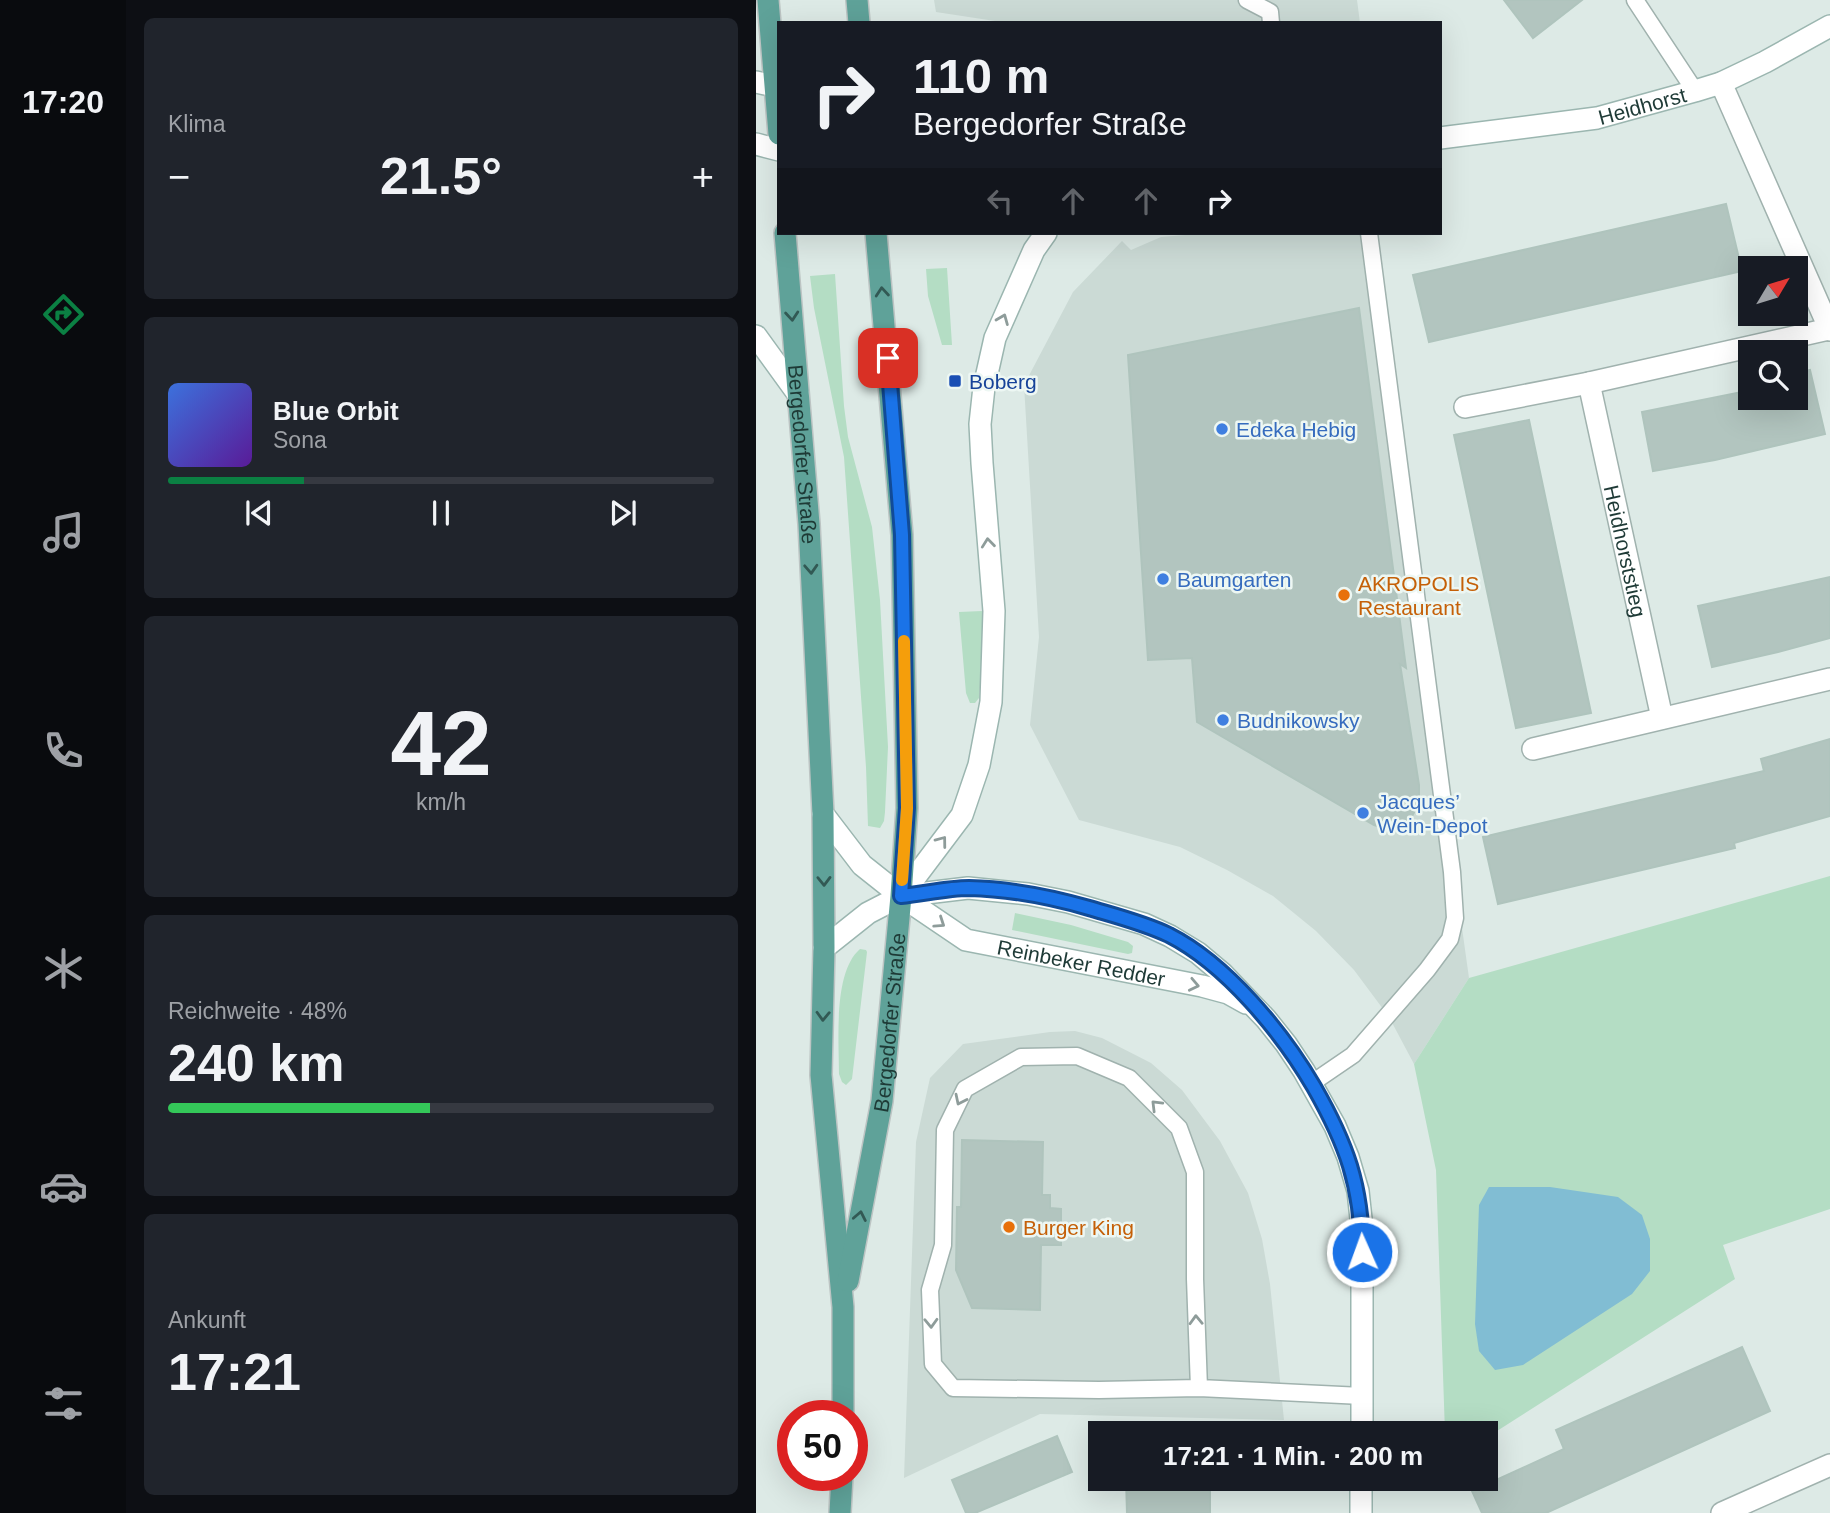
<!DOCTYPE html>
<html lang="de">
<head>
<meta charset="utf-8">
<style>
  body { margin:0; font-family:Arial,sans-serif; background:#20242c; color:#f1f3f6; height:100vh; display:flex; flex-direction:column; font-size:26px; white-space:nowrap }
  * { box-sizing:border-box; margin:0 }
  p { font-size:23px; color:#9ea1a6 }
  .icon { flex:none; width:38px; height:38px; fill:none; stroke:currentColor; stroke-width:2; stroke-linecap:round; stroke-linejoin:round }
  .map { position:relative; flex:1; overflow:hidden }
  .panel { display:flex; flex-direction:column; gap:18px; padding:18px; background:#0d0f14; width:630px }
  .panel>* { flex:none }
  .guide { position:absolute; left:21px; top:21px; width:665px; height:214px; border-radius:0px; box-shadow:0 7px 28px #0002; background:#171b24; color:#f1f3f6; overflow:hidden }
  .needle { width:46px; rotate:52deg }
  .buttons { position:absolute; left:982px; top:256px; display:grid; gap:14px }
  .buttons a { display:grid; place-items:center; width:70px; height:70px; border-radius:0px; background:#171b24; box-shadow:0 7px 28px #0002; font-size:35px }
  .speed { position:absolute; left:21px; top:1400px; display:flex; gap:14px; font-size:35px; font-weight:700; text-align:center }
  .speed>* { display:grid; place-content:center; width:91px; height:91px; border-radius:50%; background:#171b24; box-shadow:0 7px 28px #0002; line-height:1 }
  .speed .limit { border:10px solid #d22; background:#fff; color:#111 }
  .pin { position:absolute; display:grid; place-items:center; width:60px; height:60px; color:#fff; margin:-30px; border-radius:14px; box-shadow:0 4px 10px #0006 }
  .me { position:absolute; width:77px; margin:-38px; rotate:358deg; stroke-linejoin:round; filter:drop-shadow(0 0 5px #0008) }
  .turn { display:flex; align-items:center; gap:24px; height:147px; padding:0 21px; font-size:32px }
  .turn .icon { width:91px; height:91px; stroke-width:2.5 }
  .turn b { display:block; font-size:49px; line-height:60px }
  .lanes { display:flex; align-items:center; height:66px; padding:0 21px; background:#0003; justify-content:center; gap:35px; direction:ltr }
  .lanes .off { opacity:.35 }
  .big { font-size:52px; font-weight:700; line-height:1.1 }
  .panel .card { flex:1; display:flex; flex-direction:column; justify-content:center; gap:10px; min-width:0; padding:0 24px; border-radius:10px; background:#20242c }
  .panel .dial { align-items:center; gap:0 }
  .dial b { font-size:91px; line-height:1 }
  .song { display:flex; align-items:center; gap:21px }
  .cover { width:84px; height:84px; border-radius:10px; background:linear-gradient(135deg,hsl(220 70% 55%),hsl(270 70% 35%)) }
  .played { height:7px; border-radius:4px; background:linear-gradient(90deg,#0b8043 25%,#363941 25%) }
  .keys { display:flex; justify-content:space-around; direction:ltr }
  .heat { display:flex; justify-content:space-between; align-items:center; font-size:38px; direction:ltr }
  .charge { height:10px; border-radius:5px; background:linear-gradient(90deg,#34c759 48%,#363941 0) }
  .trip { position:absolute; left:332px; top:1421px; width:410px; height:70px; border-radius:0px; background:#171b24; box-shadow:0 7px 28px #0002; font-weight:700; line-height:70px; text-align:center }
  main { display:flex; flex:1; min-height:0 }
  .tabs { display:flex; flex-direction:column; width:126px; justify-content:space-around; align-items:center; background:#090b0e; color:#9ea1a6 }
  .tabs .icon { width:49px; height:49px }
  .tabs .active { color:#0b8043 }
  .tabs b { font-size:32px; color:#f1f3f6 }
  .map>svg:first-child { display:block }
  .built { fill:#cbdad5 }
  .green { fill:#b4ddc4 }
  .water { fill:#81bdd3 }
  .building { fill:#b2c5bf; stroke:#afc4bd; stroke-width:2 }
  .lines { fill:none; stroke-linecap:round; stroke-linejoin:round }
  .lane-casing { stroke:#a0b2ae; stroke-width:19 }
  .street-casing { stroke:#a0b2ae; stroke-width:24 }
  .secondary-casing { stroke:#9bb6b0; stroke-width:24 }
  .primary-casing { stroke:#bcc4c3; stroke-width:24 }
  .lane { stroke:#fff; stroke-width:16 }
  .street { stroke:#fff; stroke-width:21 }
  .secondary { stroke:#fff; stroke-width:21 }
  .primary { stroke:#5fa299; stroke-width:21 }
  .oneway { stroke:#325954 }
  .oneway2 { stroke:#8e9c9a }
  .route-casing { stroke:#114b97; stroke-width:18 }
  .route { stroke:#1a73e8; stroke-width:12 }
  .slow { stroke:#f59e0b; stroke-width:12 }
  .transit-dot { fill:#1a4fb4; stroke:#edf7f3; stroke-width:2.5 }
  .shop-dot { fill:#3f7fe0; stroke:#edf7f3; stroke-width:2.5 }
  .food-dot { fill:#e8710a; stroke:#edf7f3; stroke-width:2.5 }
  .labels { text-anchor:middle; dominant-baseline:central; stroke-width:5; stroke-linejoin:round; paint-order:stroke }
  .street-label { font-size:21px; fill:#1e3a36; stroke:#edf7f3 }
  .transit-label { font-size:21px; fill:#164399; stroke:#edf7f3; text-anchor:start }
  .shop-label { font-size:21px; fill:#366cbe; stroke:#edf7f3; text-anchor:start }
  .food-label { font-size:21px; fill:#c56008; stroke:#edf7f3; text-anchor:start }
</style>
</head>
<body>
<main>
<nav class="tabs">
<b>17:20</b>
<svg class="icon active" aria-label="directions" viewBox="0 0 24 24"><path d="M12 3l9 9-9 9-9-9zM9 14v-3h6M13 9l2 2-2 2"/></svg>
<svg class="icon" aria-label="music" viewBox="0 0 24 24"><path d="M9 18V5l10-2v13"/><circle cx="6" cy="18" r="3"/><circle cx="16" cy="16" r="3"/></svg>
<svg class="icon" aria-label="phone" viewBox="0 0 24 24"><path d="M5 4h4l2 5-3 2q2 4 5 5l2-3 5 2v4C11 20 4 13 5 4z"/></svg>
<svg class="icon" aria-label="climate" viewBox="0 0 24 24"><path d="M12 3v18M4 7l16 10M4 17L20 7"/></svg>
<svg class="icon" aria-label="car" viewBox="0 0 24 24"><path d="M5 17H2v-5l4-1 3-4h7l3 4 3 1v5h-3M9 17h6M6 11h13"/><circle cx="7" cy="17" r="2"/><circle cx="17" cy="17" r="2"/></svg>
<svg class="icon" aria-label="filters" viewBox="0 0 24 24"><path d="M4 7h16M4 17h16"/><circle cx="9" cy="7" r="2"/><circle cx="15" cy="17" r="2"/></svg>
</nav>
<section class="panel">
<div class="card"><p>Klima</p>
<div class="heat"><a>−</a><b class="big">21.5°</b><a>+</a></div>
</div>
<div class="card">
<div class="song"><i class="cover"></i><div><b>Blue Orbit</b><p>Sona</p></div></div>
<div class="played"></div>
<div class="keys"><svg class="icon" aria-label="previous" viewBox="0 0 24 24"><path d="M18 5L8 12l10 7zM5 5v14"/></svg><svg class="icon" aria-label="pause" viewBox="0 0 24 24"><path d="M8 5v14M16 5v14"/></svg><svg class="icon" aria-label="next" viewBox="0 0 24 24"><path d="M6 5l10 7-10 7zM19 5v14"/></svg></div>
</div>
<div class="card dial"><b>42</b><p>km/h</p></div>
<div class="card"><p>Reichweite · 48%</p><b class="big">240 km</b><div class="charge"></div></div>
<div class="card"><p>Ankunft</p><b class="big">17:21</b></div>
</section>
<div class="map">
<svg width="1074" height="1513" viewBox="0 0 1074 1513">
  <rect width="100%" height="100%" fill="#ddeae6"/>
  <!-- built -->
  <path class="built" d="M178,0H601L604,23H252L180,12Z
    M453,233H609L713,978L658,1064L633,1017L598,970L560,931L517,896L471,870L424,847L323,820L274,725L283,637L268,385L317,292L366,241L375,250L405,237Z
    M319,1031L346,1038L395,1063L426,1090L464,1141L492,1193L506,1239L514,1284L528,1420L284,1414L148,1478L160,1142L174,1078L207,1044L294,1032Z"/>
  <!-- green -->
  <path class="green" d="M191,268L196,345H186L172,296L170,269Z
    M79,274L88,406L92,437L116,527L124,600L132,747L129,812L128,821L124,828L112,826L110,767L88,457L58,308L54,276Z
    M226,611V666L223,698L219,703H214L210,693L203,612Z
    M1074,876V1209L967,1245L979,1279L730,1438V1433H689L680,1170L658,1064L713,978Z
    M259,913L315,925L372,942L377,946L376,953L372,954L256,930Z
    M104,949L110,950L111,952L96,1079L90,1085L86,1082L83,1074C83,1041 77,972 104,949Z"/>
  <!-- water -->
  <path class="water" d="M733,1187H794L862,1197L886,1215L894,1239V1271L876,1294L767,1365L739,1370L723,1351L719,1324L723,1205Z"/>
  <!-- building -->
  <path class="building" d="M748,0H826L777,38Z
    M970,204L986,271L673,342L657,275Z
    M603,308L650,668L644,664L663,785V803L656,816L644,826L628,828L618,825L441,722L436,658L392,660L372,355Z
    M1054,370L1069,434L959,460L897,471L886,412L986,392L985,385L994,383V397H1040V373Z
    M773,420L835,713L760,728L698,435Z
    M1074,577V638L1022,652L956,667L942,606Z
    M1074,739V816L978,843L979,848L742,904L727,837L1008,771L1005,759Z
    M206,1140L287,1142L286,1195H294V1208L305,1209V1245H285L284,1310L216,1308L200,1270L201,1207H205Z
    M986,1347L1014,1411L790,1513H726L716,1491L808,1449L800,1430Z
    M301,1436L316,1472L219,1513H210L196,1480Z
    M370,1479H454V1513H371Z"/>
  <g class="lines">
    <!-- lane casing -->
    <g class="lane-casing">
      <path id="lane" d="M491,0L514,12L515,23
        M879,0L939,91
        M556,1083L597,1055L671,970L694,939L699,918L696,872L613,233
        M443,1388L439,1279V1172L423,1128L373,1078L321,1056L265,1057L209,1089L189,1130L187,1245L174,1290L177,1364L197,1388L343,1390L443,1388L606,1396"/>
    </g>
    <!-- street casing -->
    <g class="street-casing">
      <g id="street">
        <path d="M965,83L1074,330"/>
        <path id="s1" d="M833,383L906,718"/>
        <path d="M709,407L833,383L1073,329"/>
        <path d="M777,749L1074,679"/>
        <path d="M966,1513L1074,1465"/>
      </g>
    </g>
    <!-- secondary casing -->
    <g class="secondary-casing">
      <g id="secondary">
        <path d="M0,82L23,87"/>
        <path id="s2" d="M684,138L841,118L939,91L965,83L1009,62L1074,26"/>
        <path d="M0,144L23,150"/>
        <path d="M0,336L42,394"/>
        <path id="s3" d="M67,814L106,865L145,896L210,940L446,986L472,993L490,1003"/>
        <path d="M145,896L206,815L223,765L235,702L238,611L226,463L224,424L228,387L239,338L278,250L290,233"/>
        <path d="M68,948L112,913L145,896L212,888L272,894L312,902L388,924L414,936L442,953L467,974L510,1019L530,1044L548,1071L579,1126L592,1157L602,1191L606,1228V1433"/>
        <path d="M605,1513V1479"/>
      </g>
    </g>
    <!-- primary casing -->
    <g class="primary-casing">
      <g id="primary">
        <path d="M12,0L23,134"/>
        <path d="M101,0L103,23"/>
        <path id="s4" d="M29,233L53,524L67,814L68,948L65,1075L87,1307V1416"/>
        <path id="s5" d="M92,1281L126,1101L145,896L151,808L146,535L120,233"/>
        <path d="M84,1513L86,1475"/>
      </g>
    </g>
    <!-- lane -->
    <use href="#lane" class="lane"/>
    <!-- street -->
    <use href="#street" class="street"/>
    <!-- secondary -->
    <use href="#secondary" class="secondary"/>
    <!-- primary -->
    <use href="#primary" class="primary"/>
  </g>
  <!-- one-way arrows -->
  <defs><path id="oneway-chevron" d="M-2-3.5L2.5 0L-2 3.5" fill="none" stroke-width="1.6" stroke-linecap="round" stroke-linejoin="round" transform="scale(1.75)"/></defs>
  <g class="oneway">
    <use href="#oneway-chevron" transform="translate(126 292) rotate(-95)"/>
    <use href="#oneway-chevron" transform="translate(36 316) rotate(85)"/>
    <use href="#oneway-chevron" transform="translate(55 569) rotate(87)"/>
    <use href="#oneway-chevron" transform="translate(68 881) rotate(89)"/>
    <use href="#oneway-chevron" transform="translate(67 1016) rotate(92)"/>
    <use href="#oneway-chevron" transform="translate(104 1216) rotate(-79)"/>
  </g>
  <g class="oneway2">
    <use href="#oneway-chevron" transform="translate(247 319) rotate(-68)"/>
    <use href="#oneway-chevron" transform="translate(232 543) rotate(-96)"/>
    <use href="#oneway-chevron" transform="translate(186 841) rotate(-53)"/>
    <use href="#oneway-chevron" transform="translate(184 923) rotate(34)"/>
    <use href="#oneway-chevron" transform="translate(438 985) rotate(12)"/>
    <use href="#oneway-chevron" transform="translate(204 1100) rotate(116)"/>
    <use href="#oneway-chevron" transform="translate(400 1105) rotate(-135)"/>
    <use href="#oneway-chevron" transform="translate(440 1320) rotate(-92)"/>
    <use href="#oneway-chevron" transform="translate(175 1323) rotate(88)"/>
  </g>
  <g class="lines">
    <!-- route casing -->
    <g class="route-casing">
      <path id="route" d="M132,358L146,535L151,808L145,896C167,894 191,888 213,888C254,889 295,897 333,908C360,916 388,923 413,935C470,964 526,1032 558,1087C590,1143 606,1186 606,1252"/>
    </g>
    <!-- route -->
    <use href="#route" class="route"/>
    <!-- slow -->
    <path class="slow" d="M146,880L151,808L148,641"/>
  </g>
  <!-- markers -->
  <rect class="transit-dot" x="192" y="374" width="14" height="14" rx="3.5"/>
  <g class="shop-dot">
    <circle cx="466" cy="429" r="7"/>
    <circle cx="407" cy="579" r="7"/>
    <circle cx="467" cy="720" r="7"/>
    <circle cx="607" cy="813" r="7"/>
  </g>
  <g class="food-dot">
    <circle cx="588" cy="595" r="7"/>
    <circle cx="253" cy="1227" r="7"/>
  </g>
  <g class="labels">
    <!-- street labels -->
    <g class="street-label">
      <text stroke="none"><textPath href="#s2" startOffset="205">Heidhorst</textPath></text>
      <text stroke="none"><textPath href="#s4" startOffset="222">Bergedorfer Straße</textPath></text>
      <text stroke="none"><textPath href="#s1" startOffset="172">Heidhorststieg</textPath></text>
      <text stroke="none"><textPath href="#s3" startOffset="310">Reinbeker Redder</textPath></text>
      <text stroke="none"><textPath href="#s5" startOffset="262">Bergedorfer Straße</textPath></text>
    </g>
    <!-- transit labels -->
    <g class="transit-label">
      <text x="213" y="381">Boberg</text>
    </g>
    <!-- shop labels -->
    <g class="shop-label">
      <text x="480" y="429">Edeka Hebig</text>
      <text x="421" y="579">Baumgarten</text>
      <text x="481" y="720">Budnikowsky</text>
      <text x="621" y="801">Jacques’<tspan x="621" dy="24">Wein-Depot</tspan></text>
    </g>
    <!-- food labels -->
    <g class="food-label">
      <text x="602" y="583">AKROPOLIS<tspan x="602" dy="24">Restaurant</tspan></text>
      <text x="267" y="1227">Burger King</text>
    </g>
  </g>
</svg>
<div class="buttons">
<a><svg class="needle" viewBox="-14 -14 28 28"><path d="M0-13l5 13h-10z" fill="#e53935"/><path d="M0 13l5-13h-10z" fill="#9ea1a6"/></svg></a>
<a><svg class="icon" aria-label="search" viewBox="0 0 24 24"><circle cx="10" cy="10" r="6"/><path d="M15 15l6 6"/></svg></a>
</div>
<div class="speed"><div class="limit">50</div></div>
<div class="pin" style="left:132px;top:358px;background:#d93025"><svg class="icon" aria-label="arrive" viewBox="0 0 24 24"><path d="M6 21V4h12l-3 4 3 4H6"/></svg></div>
<svg class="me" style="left:606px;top:1252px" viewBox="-20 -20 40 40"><circle r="17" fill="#1a73e8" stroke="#fff" stroke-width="3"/><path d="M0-11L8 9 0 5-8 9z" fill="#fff"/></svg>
<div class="trip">17:21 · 1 Min. · 200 m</div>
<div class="guide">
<div class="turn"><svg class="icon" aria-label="right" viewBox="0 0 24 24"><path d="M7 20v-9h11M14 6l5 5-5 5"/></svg><div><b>110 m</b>Bergedorfer Straße</div></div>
<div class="lanes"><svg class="icon off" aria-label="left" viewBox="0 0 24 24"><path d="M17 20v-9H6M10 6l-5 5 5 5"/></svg><svg class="icon off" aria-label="ahead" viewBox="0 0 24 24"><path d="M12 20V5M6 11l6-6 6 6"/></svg><svg class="icon off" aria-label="ahead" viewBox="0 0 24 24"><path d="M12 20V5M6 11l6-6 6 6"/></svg><svg class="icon" aria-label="right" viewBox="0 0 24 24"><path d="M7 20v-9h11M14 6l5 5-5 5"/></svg></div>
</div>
</div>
</main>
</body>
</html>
